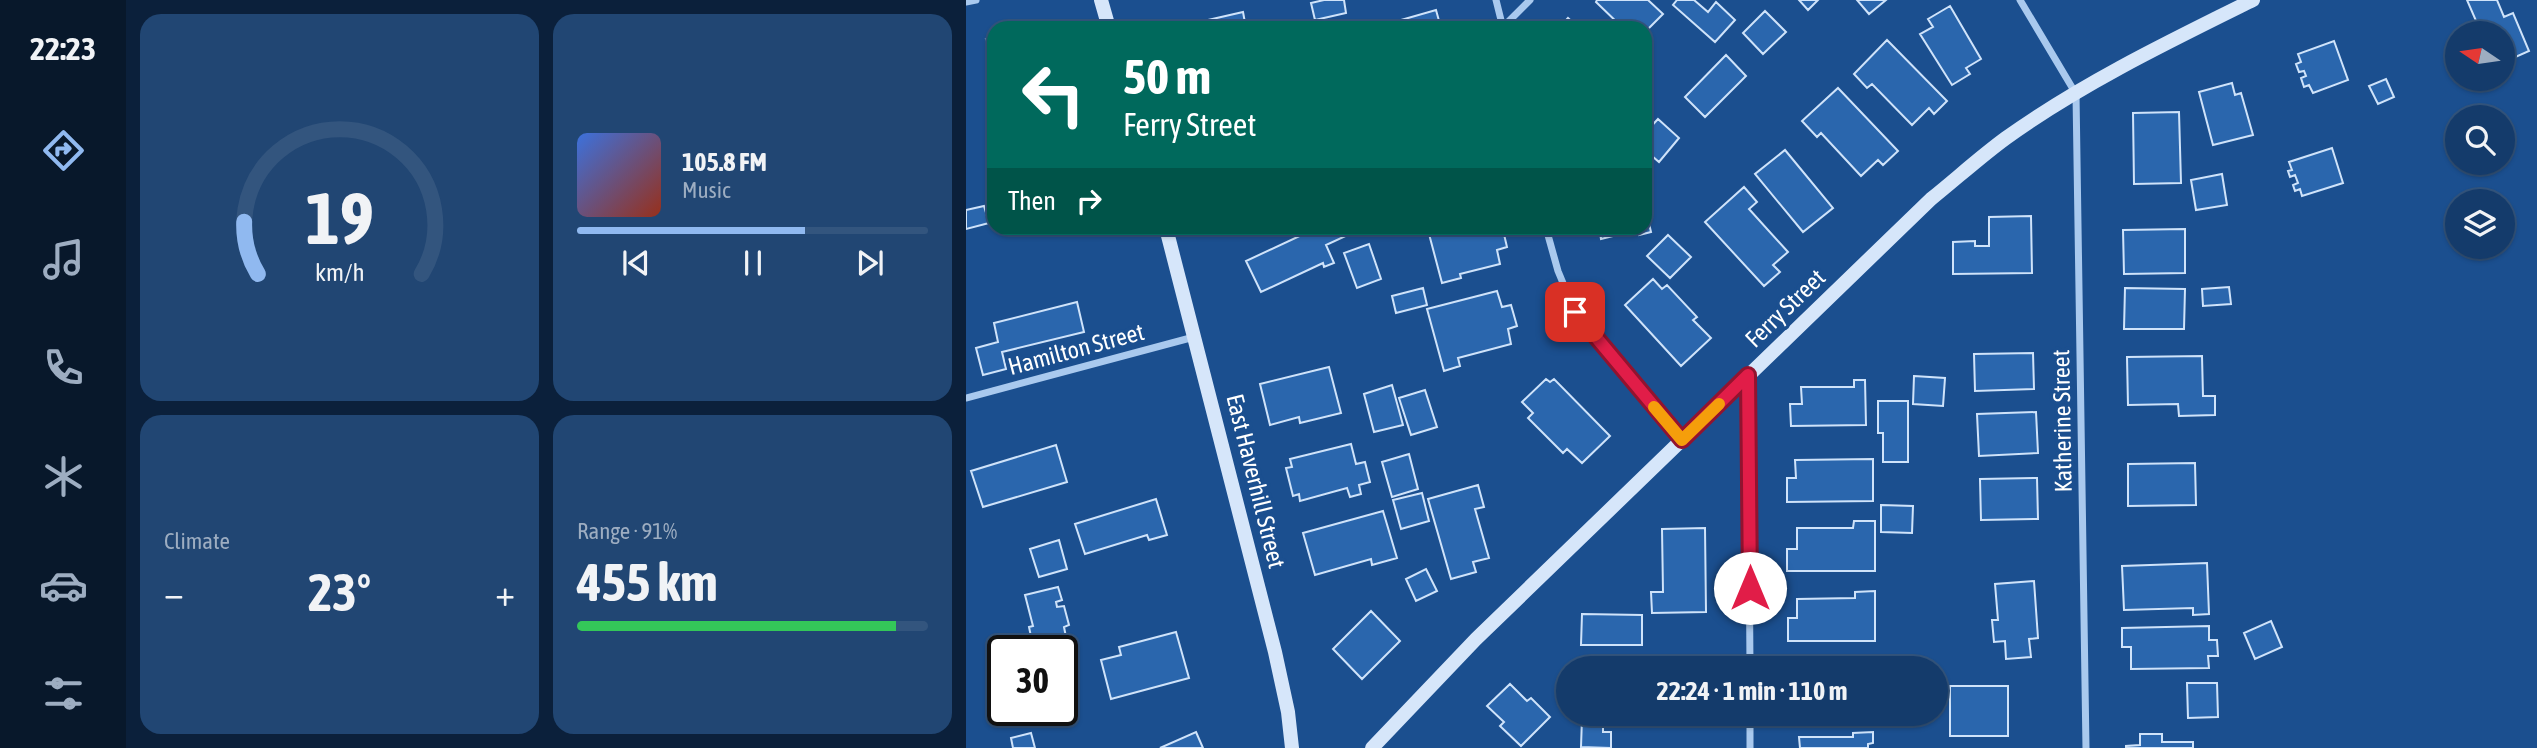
<!DOCTYPE html>
<html lang="en">
<head>
<meta charset="utf-8">
<style>
  body { margin:0; font-family:"Asap Condensed",sans-serif; background:#214673; color:#f1f3f6; height:100vh; display:flex; flex-direction:column; font-size:26px; white-space:nowrap }
  * { box-sizing:border-box; margin:0 }
  p { font-size:23px; color:#9dadc1 }
  .icon { flex:none; width:38px; height:38px; fill:none; stroke:currentColor; stroke-width:2; stroke-linecap:round; stroke-linejoin:round }
  .map { position:relative; flex:1; overflow:hidden }
  .panel { display:flex; flex-direction:column; gap:14px; padding:14px; background:#0b203b; width:840px }
  .panel>* { flex:none }
  .banner { position:absolute; left:21px; top:21px; width:665px; height:214px; border-radius:21px; box-shadow:0 2px 5px #0004,0 0 0 2px #33557e; background:#00695c; color:#fff; overflow:hidden }
  .needle { width:46px; rotate:283deg }
  .fabs { position:absolute; left:1479px; top:21px; display:grid; gap:14px }
  .fabs a { display:grid; place-items:center; width:70px; height:70px; border-radius:50%; background:#143b6b; box-shadow:0 2px 5px #0004,0 0 0 2px #33557e; font-size:35px }
  .speed { position:absolute; left:21px; top:635px; display:flex; gap:14px; font-size:35px; font-weight:700; text-align:center }
  .speed>* { display:grid; place-content:center; width:91px; height:91px; border-radius:50%; background:#143b6b; box-shadow:0 2px 5px #0004,0 0 0 2px #33557e; line-height:1 }
  .speed .limit { border:4px solid #111; border-radius:10px; background:#fff; color:#111 }
  .pin { position:absolute; display:grid; place-items:center; width:60px; height:60px; color:#fff; margin:-30px; border-radius:14px; box-shadow:0 4px 10px #0006 }
  .me { position:absolute; width:77px; margin:-38px; rotate:0deg; stroke-linejoin:round; filter:drop-shadow(0 0 5px #0008) }
  .turn { display:flex; align-items:center; gap:24px; height:147px; padding:0 21px; font-size:32px }
  .turn .icon { width:91px; height:91px; stroke-width:2.5 }
  .turn b { display:block; font-size:49px; line-height:60px }
  .then { display:flex; align-items:center; height:66px; padding:0 21px; background:#0003; gap:14px; font-size:26px }
  .big { font-size:52px; font-weight:700; line-height:1.1 }
  .panel .card { flex:1; display:flex; flex-direction:column; justify-content:center; gap:10px; min-width:0; padding:0 24px; border-radius:21px; background:#214673 }
  .panel .dial { align-items:center; gap:0 }
  .dial svg { height:182px; overflow:visible; fill:none; stroke:#33557e; stroke-width:7; stroke-linecap:round; text-anchor:middle }
  .dial text { fill:#f1f3f6; stroke:none }
  .song { display:flex; align-items:center; gap:21px }
  .cover { width:84px; height:84px; border-radius:10px; background:linear-gradient(135deg,hsl(220 70% 55%),hsl(10 70% 35%)) }
  .played { height:7px; border-radius:4px; background:linear-gradient(90deg,#90b9f0 65%,#33557e 65%) }
  .keys { display:flex; justify-content:space-around; direction:ltr }
  .heat { display:flex; justify-content:space-between; align-items:center; font-size:38px; direction:ltr }
  .charge { height:10px; border-radius:5px; background:linear-gradient(90deg,#34c759 91%,#33557e 0) }
  .panel .tiles { flex:1; display:grid; gap:14px; grid-template-columns:repeat(2,1fr) }
  .trip { position:absolute; left:590px; top:656px; width:392px; height:70px; border-radius:35px; background:#143b6b; box-shadow:0 2px 5px #0004,0 0 0 2px #33557e; font-weight:700; line-height:70px; text-align:center }
  main { display:flex; flex:1; min-height:0 }
  .dock { display:flex; flex-direction:column; width:126px; justify-content:space-around; align-items:center; background:#08182b; color:#9dadc1 }
  .dock .icon { width:49px; height:49px }
  .dock .on { color:#90b9f0 }
  .dock b { font-size:32px; color:#f1f3f6 }
  .map>svg:first-child { display:block }
  .building { fill:#2a66ad; stroke:#cfe3fa; stroke-width:2 }
  .lines { fill:none; stroke-linecap:round; stroke-linejoin:round }
  .street { stroke:#a9c9ee; stroke-width:7 }
  .secondary { stroke:#d6e6fa; stroke-width:14 }
  .route-casing { stroke:#92132f; stroke-width:18 }
  .route { stroke:#e11d48; stroke-width:12 }
  .slow { stroke:#f59e0b; stroke-width:12 }
  .labels { text-anchor:middle; dominant-baseline:central; stroke-width:7; stroke-linejoin:round; paint-order:stroke }
  .street-label { font-size:24px; fill:#fff; stroke:#1b4f8f }
</style>
</head>
<body>
<main>
<nav class="dock">
<b>22:23</b>
<svg class="icon on" aria-label="directions" viewBox="0 0 24 24"><path d="M12 3l9 9-9 9-9-9zM9 14v-3h6M13 9l2 2-2 2"/></svg>
<svg class="icon" aria-label="music" viewBox="0 0 24 24"><path d="M9 18V5l10-2v13"/><circle cx="6" cy="18" r="3"/><circle cx="16" cy="16" r="3"/></svg>
<svg class="icon" aria-label="phone" viewBox="0 0 24 24"><path d="M5 4h4l2 5-3 2q2 4 5 5l2-3 5 2v4C11 20 4 13 5 4z"/></svg>
<svg class="icon" aria-label="climate" viewBox="0 0 24 24"><path d="M12 3v18M4 7l16 10M4 17L20 7"/></svg>
<svg class="icon" aria-label="car" viewBox="0 0 24 24"><path d="M5 17H2v-5l4-1 3-4h7l3 4 3 1v5h-3M9 17h6M6 11h13"/><circle cx="7" cy="17" r="2"/><circle cx="17" cy="17" r="2"/></svg>
<svg class="icon" aria-label="filters" viewBox="0 0 24 24"><path d="M4 7h16M4 17h16"/><circle cx="9" cy="7" r="2"/><circle cx="15" cy="17" r="2"/></svg>
</nav>
<section class="panel">
<div class="tiles">
<div class="card dial"><svg viewBox="0 0 100 80">
<path d="M14 69A42 42 0 1 1 86 69"/>
<path d="M14 69A42 42 0 0 1 8 46" stroke="#90b9f0"/>
<text x="50" y="56" font-size="32" font-weight="700">19</text>
<text x="50" y="72" font-size="11">km/h</text>
</svg></div>
<div class="card">
<div class="song"><i class="cover"></i><div><b>105.8 FM</b><p>Music</p></div></div>
<div class="played"></div>
<div class="keys"><svg class="icon" aria-label="previous" viewBox="0 0 24 24"><path d="M18 5L8 12l10 7zM5 5v14"/></svg><svg class="icon" aria-label="pause" viewBox="0 0 24 24"><path d="M8 5v14M16 5v14"/></svg><svg class="icon" aria-label="next" viewBox="0 0 24 24"><path d="M6 5l10 7-10 7zM19 5v14"/></svg></div>
</div>
<div class="card"><p>Climate</p>
<div class="heat"><a>−</a><b class="big">23°</b><a>+</a></div>
</div>
<div class="card"><p>Range · 91%</p><b class="big">455 km</b><div class="charge"></div></div>
</div>
</section>
<div class="map">
<svg width="1571" height="748" viewBox="0 0 1571 748">
  <rect width="100%" height="100%" fill="#1b4f8f"/>
  <!-- building -->
  <path class="building" d="M358,0H378L380,13L349,20L345,3Z
    M631,0H682L697,14L679,32V28H657L630,2Z
    M711,0H728L742,12L750,2L769,20L749,42L707,5Z
    M833,0H852L842,10Z
    M891,0H920L903,14Z
    M1501,0H1531L1538,17L1547,13L1563,51L1536,63V33H1508L1505,26L1511,23Z
    M984,6L1015,59L1000,68L1004,74L986,85L954,34L967,27L962,19Z
    M470,10L475,28H407Z
    M799,11L820,32L797,54L777,33Z
    M277,12L280,28H207Z
    M602,18L613,28H593Z
    M28,37V73L20,39Z
    M921,40L981,101L968,114L963,108L946,125L906,84L901,88L888,74Z
    M1368,41L1382,80L1347,93L1343,85L1338,87L1335,78L1340,76L1338,71L1333,72L1330,64L1335,62L1332,54Z
    M760,55L780,76L739,117L719,97Z
    M1420,79L1428,97L1412,104L1403,86Z
    M1266,83L1269,95L1275,93L1287,135L1247,145L1233,92Z
    M872,88L932,151L917,165L912,160L895,176L855,133L851,137L836,121Z
    M1213,112L1215,183L1168,184L1167,113Z
    M692,119L713,138L693,162L679,150V133Z
    M1366,148L1377,183L1336,196L1334,189L1329,191L1327,185L1332,183L1329,175L1324,177L1322,171L1326,170L1323,162Z
    M819,150L867,208L837,232L789,174Z
    M1256,174L1261,205L1230,210L1225,180Z
    M778,187L791,202L783,209L822,252L807,265L814,272L798,286L739,222Z
    M18,206L23,223L0,229V210Z
    M679,207L685,232L673,235L671,230L635,239L633,228H679Z
    M1065,216L1066,273L987,274V242L1009,241V246H1023V217Z
    M335,228H382L384,234L360,245L368,263L358,267L357,263L295,292L280,261L338,234Z
    M489,228H524L525,233L537,230L541,247L531,250L534,264L494,274L495,278L476,283L463,234Z
    M1219,229V273L1158,274L1157,230Z
    M702,235L725,257L704,278L681,256Z
    M403,244L415,279L391,288L378,253Z
    M687,279L696,289L701,285L731,317L727,320L745,338L715,366L659,305Z
    M1263,287L1265,304L1237,306L1236,289Z
    M457,288L461,305L430,313L426,296Z
    M1159,288L1219,289L1218,329H1158Z
    M531,291L536,307L545,305L551,326L542,329L545,344L492,358L494,366L478,371L461,309Z
    M111,302L118,332L36,352L40,369L17,375L10,348L32,342L28,323Z
    M1067,353L1068,389L1009,391L1008,354Z
    M1236,356L1237,396H1249V415L1213,416L1212,404L1162,405L1161,357Z
    M363,367L375,413L334,423L333,417L304,425L294,384Z
    M948,376L979,378L977,406L947,404Z
    M580,379L584,382L588,379L644,436L616,463L601,449L597,453L562,418L567,413L556,402Z
    M888,380H899L900,425L825,426L824,404H836L835,387H888Z
    M426,385L437,425L408,432L398,394Z
    M459,390L471,427L445,435L433,398Z
    M912,401H942V462H917V433H912Z
    M1070,412L1072,453L1013,456L1011,414Z
    M385,444L390,464L399,462L404,482L393,485L395,494L384,497L381,488L334,501L333,494L327,496L320,468L326,467L324,459Z
    M90,445L101,482L17,507L5,471Z
    M443,454L452,489L426,497L416,462Z
    M907,459V501L821,502V478H830L829,460Z
    M1229,463L1230,505L1162,506V464Z
    M1071,478L1072,519L1015,520L1014,479Z
    M512,485L518,507L509,509L523,558L507,562L510,572L485,579L462,499Z
    M456,493L463,521L435,529L427,500Z
    M190,499L201,535L183,540L181,535L119,554L109,524Z
    M915,505L947,506L946,533L915,532Z
    M417,511L431,558L406,565L405,559L349,575L337,533Z
    M888,521H909V571H821V549H831V528H887Z
    M739,528L740,612L686,613L685,592H697L696,529Z
    M93,540L101,569L73,577L64,549Z
    M1241,563L1243,614L1227,615V608L1158,610L1156,566Z
    M460,569L471,591L450,601L440,579Z
    M1068,581L1072,638L1063,639L1065,657L1040,659L1039,641L1028,642L1026,620H1032L1029,584Z
    M92,587L96,600L90,602L91,607L98,606L103,625L98,627L102,647L87,651H68L63,627L67,626L59,595Z
    M909,591V641H822V618H831V599L889,598V592Z
    M405,611L434,641L396,679L367,649Z
    M616,614L676,615V645H615Z
    M1305,621L1316,647L1289,659L1278,633Z
    M1243,626V640H1251L1252,656H1242L1243,668L1165,669V647H1156V628Z
    M210,632L223,678L145,699L135,660L155,655L153,647Z
    M888,661H908V668H885H888Z
    M1221,683H1251L1252,717L1222,718Z
    M544,684L561,701L565,698L584,717L555,746L534,726L538,722L521,706Z
    M984,686H1042V736H984Z
    M616,718H637V732H645V748L615,747Z
    M230,732L237,748H194Z
    M907,732V743L902,744V748H834L833,737H887V733Z
    M65,733L69,748H47L45,738Z
    M1174,734H1196V742H1227V748H1160V746L1174,745Z"/>
  <g class="lines">
    <!-- street -->
    <path class="street" d="M530,0L537,28
      M1054,0L1110,94L1120,748
      M0,2L10,0
      M537,27L564,0
      M580,228L592,271L609,312L716,440
      M782,379L784,668
      M0,398L228,337
      M784,714V748"/>
    <!-- secondary -->
    <path class="secondary" d="M135,0L143,28
      M200,228L309,652L322,712L326,748
      M406,748L510,639L965,199C990,179 1014,157 1040,138C1115,84 1204,41 1287,0"/>
  </g>
  <g class="lines">
    <!-- route casing -->
    <g class="route-casing">
      <path id="route" d="M609,312L716,440L782,375L784,588"/>
    </g>
    <!-- route -->
    <use href="#route" class="route"/>
    <!-- slow -->
    <path class="slow" d="M688,407L716,440L753,404"/>
  </g>
  <g class="labels">
    <!-- street labels -->
    <g class="street-label">
      <text transform="translate(819 308) rotate(-44)">Ferry Street</text>
      <text transform="translate(110 349) rotate(-15)">Hamilton Street</text>
      <text transform="translate(1096 421) rotate(-91)">Katherine Street</text>
      <text transform="translate(290 481) rotate(76)">East Haverhill Street</text>
    </g>
  </g>
</svg>
<div class="fabs">
<a><svg class="needle" viewBox="-14 -14 28 28"><path d="M0-13l5 13h-10z" fill="#e53935"/><path d="M0 13l5-13h-10z" fill="#9dadc1"/></svg></a>
<a><svg class="icon" aria-label="search" viewBox="0 0 24 24"><circle cx="10" cy="10" r="6"/><path d="M15 15l6 6"/></svg></a>
<a><svg class="icon" aria-label="layers" viewBox="0 0 24 24"><path d="M12 4l9 5-9 5-9-5zM3 14l9 5 9-5"/></svg></a>
</div>
<div class="speed"><div class="limit">30</div></div>
<div class="pin" style="left:609px;top:312px;background:#d93025"><svg class="icon" aria-label="arrive" viewBox="0 0 24 24"><path d="M6 21V4h12l-3 4 3 4H6"/></svg></div>
<svg class="me" style="left:784px;top:588px" viewBox="-20 -20 40 40"><circle r="19" fill="#fff"/><path d="M0-13L10 11 0 6-10 11z" fill="#e11d48"/></svg>
<div class="trip">22:24 · 1 min · 110 m</div>
<div class="banner">
<div class="turn"><svg class="icon" aria-label="left" viewBox="0 0 24 24"><path d="M17 20v-9H6M10 6l-5 5 5 5"/></svg><div><b>50 m</b>Ferry Street</div></div>
<div class="then">Then<svg class="icon" aria-label="right" viewBox="0 0 24 24"><path d="M7 20v-9h11M14 6l5 5-5 5"/></svg></div>
</div>
</div>
</main>
</body>
</html>
